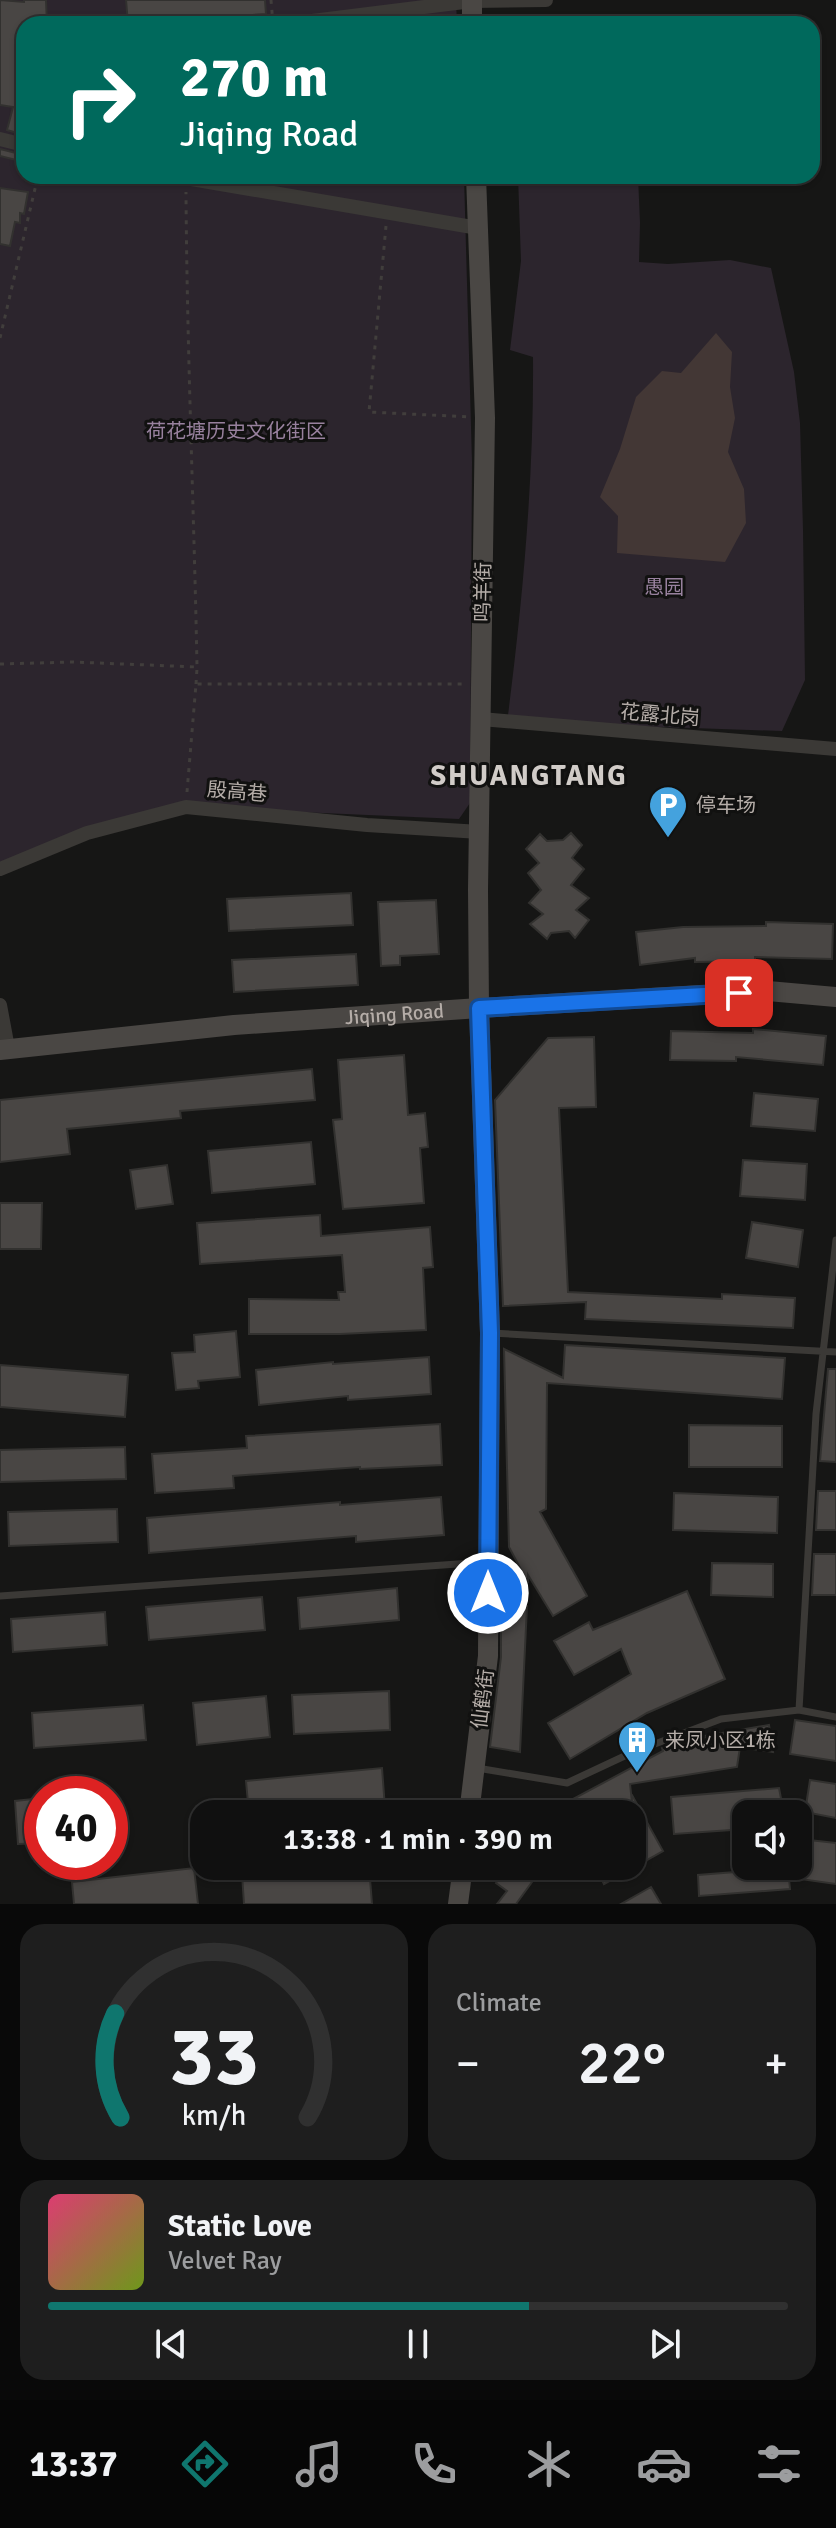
<!DOCTYPE html>
<html lang="en">
<head>
<meta charset="utf-8">
<style>
  body { margin:0; font-family:Signika,"Noto Sans SC",sans-serif; background:#1e1e1e; color:#f1f3f6; height:100vh; display:flex; flex-direction:column; font-size:30px; white-space:nowrap }
  * { box-sizing:border-box; margin:0 }
  p { font-size:26px; color:#9c9d9f }
  .icon { flex:none; width:44px; height:44px; fill:none; stroke:currentColor; stroke-width:2; stroke-linecap:round; stroke-linejoin:round }
  .map { position:relative; height:1904px; overflow:hidden }
  .sheet { display:flex; flex-direction:column; gap:20px; padding:20px; background:#090909; flex:1 }
  .sheet>* { flex:none }
  .hud { position:absolute; left:16px; top:16px; width:804px; height:168px; border-radius:24px; box-shadow:0 2px 6px #0004,0 0 0 2px #303030; background:#00695c; color:#fff; overflow:hidden }
  .tools { position:absolute; left:732px; top:1800px; display:grid; gap:16px }
  .tools a { display:grid; place-items:center; width:80px; height:80px; border-radius:16px; background:#101010; box-shadow:0 2px 6px #0004,0 0 0 2px #303030; font-size:40px }
  .speed { position:absolute; left:24px; top:1776px; display:flex; gap:16px; font-size:40px; font-weight:700; text-align:center }
  .speed>* { display:grid; place-content:center; width:104px; height:104px; border-radius:50%; background:#101010; box-shadow:0 2px 6px #0004,0 0 0 2px #303030; line-height:1 }
  .speed .limit { border:12px solid #d22; background:#fff; color:#111 }
  .pin { position:absolute; display:grid; place-items:center; width:68px; height:68px; color:#fff; margin:-34px; border-radius:16px; box-shadow:0 4px 12px #0006 }
  .me { position:absolute; width:88px; margin:-44px; rotate:0deg; stroke-linejoin:round; filter:drop-shadow(0 0 6px #0008) }
  .turn { display:flex; align-items:center; gap:28px; height:168px; padding:0 32px; font-size:36px }
  .turn .icon { width:104px; height:104px; stroke-width:2.5 }
  .turn b { display:block; font-size:56px; line-height:68px }
  .big { font-size:60px; font-weight:600; line-height:1.1 }
  .sheet .card { flex:1; display:flex; flex-direction:column; justify-content:center; gap:12px; min-width:0; padding:0 28px; border-radius:24px; background:#1e1e1e }
  .sheet .dial { align-items:center; gap:0 }
  .dial svg { height:208px; overflow:visible; fill:none; stroke:#303030; stroke-width:7; stroke-linecap:round; text-anchor:middle }
  .dial text { fill:#f1f3f6; stroke:none }
  .song { display:flex; align-items:center; gap:24px }
  .cover { width:96px; height:96px; border-radius:12px; background:linear-gradient(135deg,hsl(340 70% 55%),hsl(80 70% 35%)) }
  .played { height:8px; border-radius:4px; background:linear-gradient(90deg,#0f766e 65%,#303030 65%) }
  .keys { display:flex; justify-content:space-around; direction:ltr }
  .heat { display:flex; justify-content:space-between; align-items:center; font-size:44px; direction:ltr }
  .sheet .tiles { flex:1; display:grid; gap:20px; grid-template-columns:1fr 1fr }
  .card:last-child { grid-column:span 2 }
  .trip { position:absolute; left:190px; top:1800px; width:456px; height:80px; border-radius:24px; background:#101010; box-shadow:0 2px 6px #0004,0 0 0 2px #303030; font-weight:600; line-height:80px; text-align:center }
  .tabs { display:flex; height:128px; justify-content:space-around; align-items:center; background:#060606; color:#9c9d9f }
  .tabs .icon { width:56px; height:56px }
  .tabs .current { color:#0f766e }
  .tabs b { font-size:36px; color:#f1f3f6 }
  .map>svg:first-child { display:block }
  .green { fill:#2c252d }
  .water { fill:#433735 }
  .building { fill:#494644; stroke:#32312f; stroke-width:2 }
  .lines { fill:none; stroke-linecap:round; stroke-linejoin:round }
  .path { stroke:#413e3c; stroke-width:3; stroke-dasharray:4 6; stroke-linecap:butt }
  .lane { stroke:#3b3936; stroke-width:7 }
  .street { stroke:#3b3936; stroke-width:14 }
  .secondary { stroke:#4a4744; stroke-width:20 }
  .route-casing { stroke:#114b97; stroke-width:20 }
  .route { stroke:#1a73e8; stroke-width:14 }
  .labels { text-anchor:middle; dominant-baseline:central; stroke-width:6; stroke-linejoin:round; paint-order:stroke }
  .park-label { font-size:20px; fill:#98819e; stroke:#111110 }
  .street-label { font-size:20px; fill:#b5ada8; stroke:#111110 }
  .poi-label { font-size:20px; fill:#b5ada8; stroke:#111110; text-anchor:start }
  .district-label { font-size:28px; font-weight:bold; letter-spacing:2px; fill:#d1ccc8; stroke:#111110 }
</style>
</head>
<body>
<div class="map">
<svg width="836" height="1904" viewBox="0 0 836 1904">
  <rect width="100%" height="100%" fill="#161615"/>
  <!-- green -->
  <path class="green" d="M0,0H456L457,24H24V176H464L472,462L470,803L459,819L186,807L0,862Z
    M525,18L630,22V24H524Z
    M518,176H638L640,223L639,262L668,264L730,260L771,268L794,372L800,423L803,530L805,680L782,731L577,724L508,715C523,598 534,475 533,357L510,350L521,261Z"/>
  <!-- water -->
  <path class="water" d="M716,333L732,352L730,387L735,418L728,452L744,489L746,523L725,562L617,553L618,516L600,497L620,449L636,397L662,371L681,373Z"/>
  <!-- building -->
  <path class="building" d="M0,0L24,2V0H46L47,24H24L21,53H24V135L7,130L13,107L0,105Z
    M126,0H265L266,14L192,19V24H128Z
    M0,149L24,155V162L0,156Z
    M0,188L28,192L24,214L20,213V223L15,222L10,246L0,244Z
    M571,833L582,845L572,858L584,869L571,885L589,898L576,910L589,920L575,938L569,931L551,933L547,939L530,924L543,914L529,903L541,890L528,873L539,863L526,849L540,834L547,841L563,840Z
    M351,893L353,925L229,931L227,899Z
    M436,900L439,954L400,956V965L381,966L378,902Z
    M766,922L833,924L832,959L755,957V961L695,962V958L640,965L636,932L683,927L766,926Z
    M356,954L358,985L234,992L232,960Z
    M753,1029L826,1036L823,1065L736,1057V1061L670,1060L671,1031L753,1033Z
    M594,1037L596,1107L559,1108L568,1292L722,1299V1294L795,1298L793,1328L585,1319L586,1302L503,1306L495,1100L548,1038Z
    M404,1055L408,1115L425,1113L428,1147L420,1148L424,1203L343,1209L333,1120L342,1119L338,1060Z
    M312,1069L315,1100L180,1111L181,1118L67,1129L70,1154L0,1162V1100Z
    M754,1093L818,1099L815,1131L751,1126Z
    M311,1142L315,1184L212,1193L208,1151Z
    M743,1160L807,1164L805,1200L740,1196Z
    M167,1165L173,1204L136,1209L130,1170Z
    M0,1203H42L41,1249H0Z
    M320,1215L321,1236L430,1227L433,1267L423,1268L426,1330L340,1334H249V1299L339,1300L338,1292H345L342,1255L200,1264L197,1223Z
    M752,1222L803,1230L798,1267L746,1258Z
    M236,1331L240,1377L198,1381L199,1388L176,1390L172,1353L195,1352L194,1335Z
    M565,1345L785,1358L782,1399L547,1383L546,1509L540,1512L587,1596L553,1616L528,1575V1583L509,1547L504,1349L563,1378Z
    M429,1357L431,1394L348,1400V1396L259,1405L256,1370L333,1362V1364Z
    M0,1365L128,1375L125,1417L0,1407Z
    M828,1369H836V1462L820,1461Z
    M440,1424L442,1465L360,1469V1467L233,1476L234,1488L155,1493L152,1454L247,1448L246,1436Z
    M689,1425L782,1426V1467H689Z
    M125,1447L126,1479L0,1482V1450Z
    M818,1491H836V1530H816Z
    M674,1493L778,1497L777,1533L673,1530Z
    M441,1497L444,1535L356,1542V1536L149,1553L147,1518L340,1502V1505Z
    M117,1509L118,1542L9,1546L8,1512Z
    M814,1554H836V1595H812Z
    M712,1563L773,1564V1597L711,1595Z
    M397,1588L399,1620L300,1629L298,1598Z
    M687,1591L725,1679L647,1713L570,1759L548,1723L631,1674L621,1649L574,1675L554,1641L589,1622L593,1630Z
    M262,1597L265,1630L149,1640L146,1607Z
    M501,1601L527,1606L520,1752L490,1747L501,1657Z
    M105,1612L107,1645L13,1652L11,1619Z
    M389,1691L390,1730L294,1734L292,1695Z
    M266,1696L270,1737L197,1745L193,1703Z
    M143,1705L146,1740L34,1748L32,1713Z
    M795,1720L836,1726V1761L790,1754Z
    M769,1725L773,1752L740,1747L737,1767L630,1784L632,1802V1795L663,1851L604,1884L595,1866H632V1806L618,1814H545L663,1751L662,1748L687,1739Z
    M382,1768L385,1808L324,1814H249L246,1781Z
    M810,1780L836,1784V1818L805,1812Z
    M779,1788L784,1814H746V1829L674,1834L671,1797Z
    M42,1798V1843L18,1844L15,1801Z
    M520,1799L541,1814H508Z
    M800,1839L836,1843V1884L793,1878L795,1867L798,1866Z
    M350,1866H369L372,1904H244L242,1874Z
    M508,1866H523L518,1872L532,1882L516,1904H497L507,1891L496,1883Z
    M194,1868L198,1904H74L72,1882Z
    M788,1868L790,1889L699,1896L698,1875Z
    M651,1887L661,1904H621Z"/>
  <g class="lines">
    <!-- path -->
    <path class="path" d="M271,0L273,24
      M386,226L369,412L470,417
      M0,338L38,176
      M0,664L73,662L197,667C194,509 187,351 186,192
      M196,684L197,668
      M187,792L196,684H464"/>
    <!-- lane -->
    <path class="lane" d="M491,1333L836,1352
      M0,1596L486,1562
      M799,1710L816,1414L836,1240
      M477,1768L567,1783L631,1753L721,1719L799,1710L836,1717"/>
    <!-- street -->
    <path class="street" d="M288,24L472,1L546,0
      M0,139L24,145
      M174,176L478,228
      M481,719L836,749
      M0,869L87,833L186,807L367,825L480,832
      M0,1005L8,1048"/>
    <!-- secondary -->
    <g class="secondary">
      <path d="M472,0V24"/>
      <path id="s1" d="M0,1050L234,1025L479,1008L768,991L836,997"/>
      <path d="M469,1814L488,1656L490,1333L479,1008L478,890L485,418L476,176"/>
      <path d="M458,1904L463,1866"/>
    </g>
  </g>
  <g class="lines">
    <!-- route casing -->
    <g class="route-casing">
      <path id="route" d="M488,1593L490,1333L479,1008L739,993"/>
    </g>
    <!-- route -->
    <use href="#route" class="route"/>
  </g>
  <!-- icons -->
  <defs>
    <g id="parking-pin" transform="scale(2)"><path d="M0 17L-7.5 6A9.5 9.5 0 1 1 7.5 6Z" fill="#44a2de" stroke="#111110"/><path d="M-3.5-5.5H1a3.5 3.5 0 0 1 0 7H-1V5.5H-3.5ZM-1-3.4V-.6H.8a1.4 1.4 0 0 0 0-2.8Z" fill="#fff"/></g>
    <g id="building-pin" transform="scale(2)"><path d="M0 17L-7.5 6A9.5 9.5 0 1 1 7.5 6Z" fill="#44a2de" stroke="#111110"/><path d="M-4-6H4V6H1V3H-1V6H-4ZM-2.5-4.3h1.7v1.8h-1.7ZM.8-4.3h1.7v1.8H.8ZM-2.5-1h1.7V.8h-1.7ZM.8-1h1.7V.8H.8Z" fill="#fff"/></g>
  </defs>
  <g fill-rule="evenodd">
    <use href="#parking-pin" x="668" y="805"/>
    <use href="#building-pin" x="637" y="1740"/>
  </g>
  <g class="labels">
    <!-- park labels -->
    <g class="park-label">
      <text x="236" y="431">荷花塘历史文化街区</text>
      <text x="664" y="587">愚园</text>
    </g>
    <!-- street labels -->
    <g class="street-label">
      <text transform="translate(483 592) rotate(-89)">鸣羊街</text>
      <text transform="translate(660 715) rotate(5)">花露北岗</text>
      <text transform="translate(237 792) rotate(5)">殷高巷</text>
      <text stroke="none"><textPath href="#s1" startOffset="396">Jiqing Road</textPath></text>
      <text transform="translate(483 1699) rotate(-83)">仙鹤街</text>
    </g>
    <!-- poi labels -->
    <g class="poi-label">
      <text x="696" y="805">停车场</text>
      <text x="665" y="1740">来凤小区1栋</text>
    </g>
    <!-- district labels -->
    <g class="district-label">
      <text x="529" y="776">SHUANGTANG</text>
    </g>
  </g>
</svg>
<div class="tools">
<a><svg class="icon" aria-label="sound" viewBox="0 0 24 24"><path d="M4 9h4l5-4v14l-5-4H4zM17 9q2 3 0 6"/></svg></a>
</div>
<div class="speed"><div class="limit">40</div></div>
<div class="pin" style="left:739px;top:993px;background:#d93025"><svg class="icon" aria-label="arrive" viewBox="0 0 24 24"><path d="M6 21V4h12l-3 4 3 4H6"/></svg></div>
<svg class="me" style="left:488px;top:1593px" viewBox="-20 -20 40 40"><circle r="17" fill="#1a73e8" stroke="#fff" stroke-width="3"/><path d="M0-11L8 9 0 5-8 9z" fill="#fff"/></svg>
<div class="trip">13:38 · 1 min · 390 m</div>
<div class="hud">
<div class="turn"><svg class="icon" aria-label="right" viewBox="0 0 24 24"><path d="M7 20v-9h11M14 6l5 5-5 5"/></svg><div><b>270 m</b>Jiqing Road</div></div>
</div>
</div>
<section class="sheet">
<div class="tiles">
<div class="card dial"><svg viewBox="0 0 100 80">
<path d="M14 69A42 42 0 1 1 86 69"/>
<path d="M14 69A42 42 0 0 1 12 29" stroke="#0f766e"/>
<text x="50" y="56" font-size="32" font-weight="700">33</text>
<text x="50" y="72" font-size="11">km/h</text>
</svg></div>
<div class="card"><p>Climate</p>
<div class="heat"><a>−</a><b class="big">22°</b><a>+</a></div>
</div>
<div class="card">
<div class="song"><i class="cover"></i><div><b>Static Love</b><p>Velvet Ray</p></div></div>
<div class="played"></div>
<div class="keys"><svg class="icon" aria-label="previous" viewBox="0 0 24 24"><path d="M18 5L8 12l10 7zM5 5v14"/></svg><svg class="icon" aria-label="pause" viewBox="0 0 24 24"><path d="M8 5v14M16 5v14"/></svg><svg class="icon" aria-label="next" viewBox="0 0 24 24"><path d="M6 5l10 7-10 7zM19 5v14"/></svg></div>
</div>
</div>
</section>
<nav class="tabs">
<b>13:37</b>
<svg class="icon current" aria-label="directions" viewBox="0 0 24 24"><path d="M12 3l9 9-9 9-9-9zM9 14v-3h6M13 9l2 2-2 2"/></svg>
<svg class="icon" aria-label="music" viewBox="0 0 24 24"><path d="M9 18V5l10-2v13"/><circle cx="6" cy="18" r="3"/><circle cx="16" cy="16" r="3"/></svg>
<svg class="icon" aria-label="phone" viewBox="0 0 24 24"><path d="M5 4h4l2 5-3 2q2 4 5 5l2-3 5 2v4C11 20 4 13 5 4z"/></svg>
<svg class="icon" aria-label="climate" viewBox="0 0 24 24"><path d="M12 3v18M4 7l16 10M4 17L20 7"/></svg>
<svg class="icon" aria-label="car" viewBox="0 0 24 24"><path d="M5 17H2v-5l4-1 3-4h7l3 4 3 1v5h-3M9 17h6M6 11h13"/><circle cx="7" cy="17" r="2"/><circle cx="17" cy="17" r="2"/></svg>
<svg class="icon" aria-label="filters" viewBox="0 0 24 24"><path d="M4 7h16M4 17h16"/><circle cx="9" cy="7" r="2"/><circle cx="15" cy="17" r="2"/></svg>
</nav>
</body>
</html>
